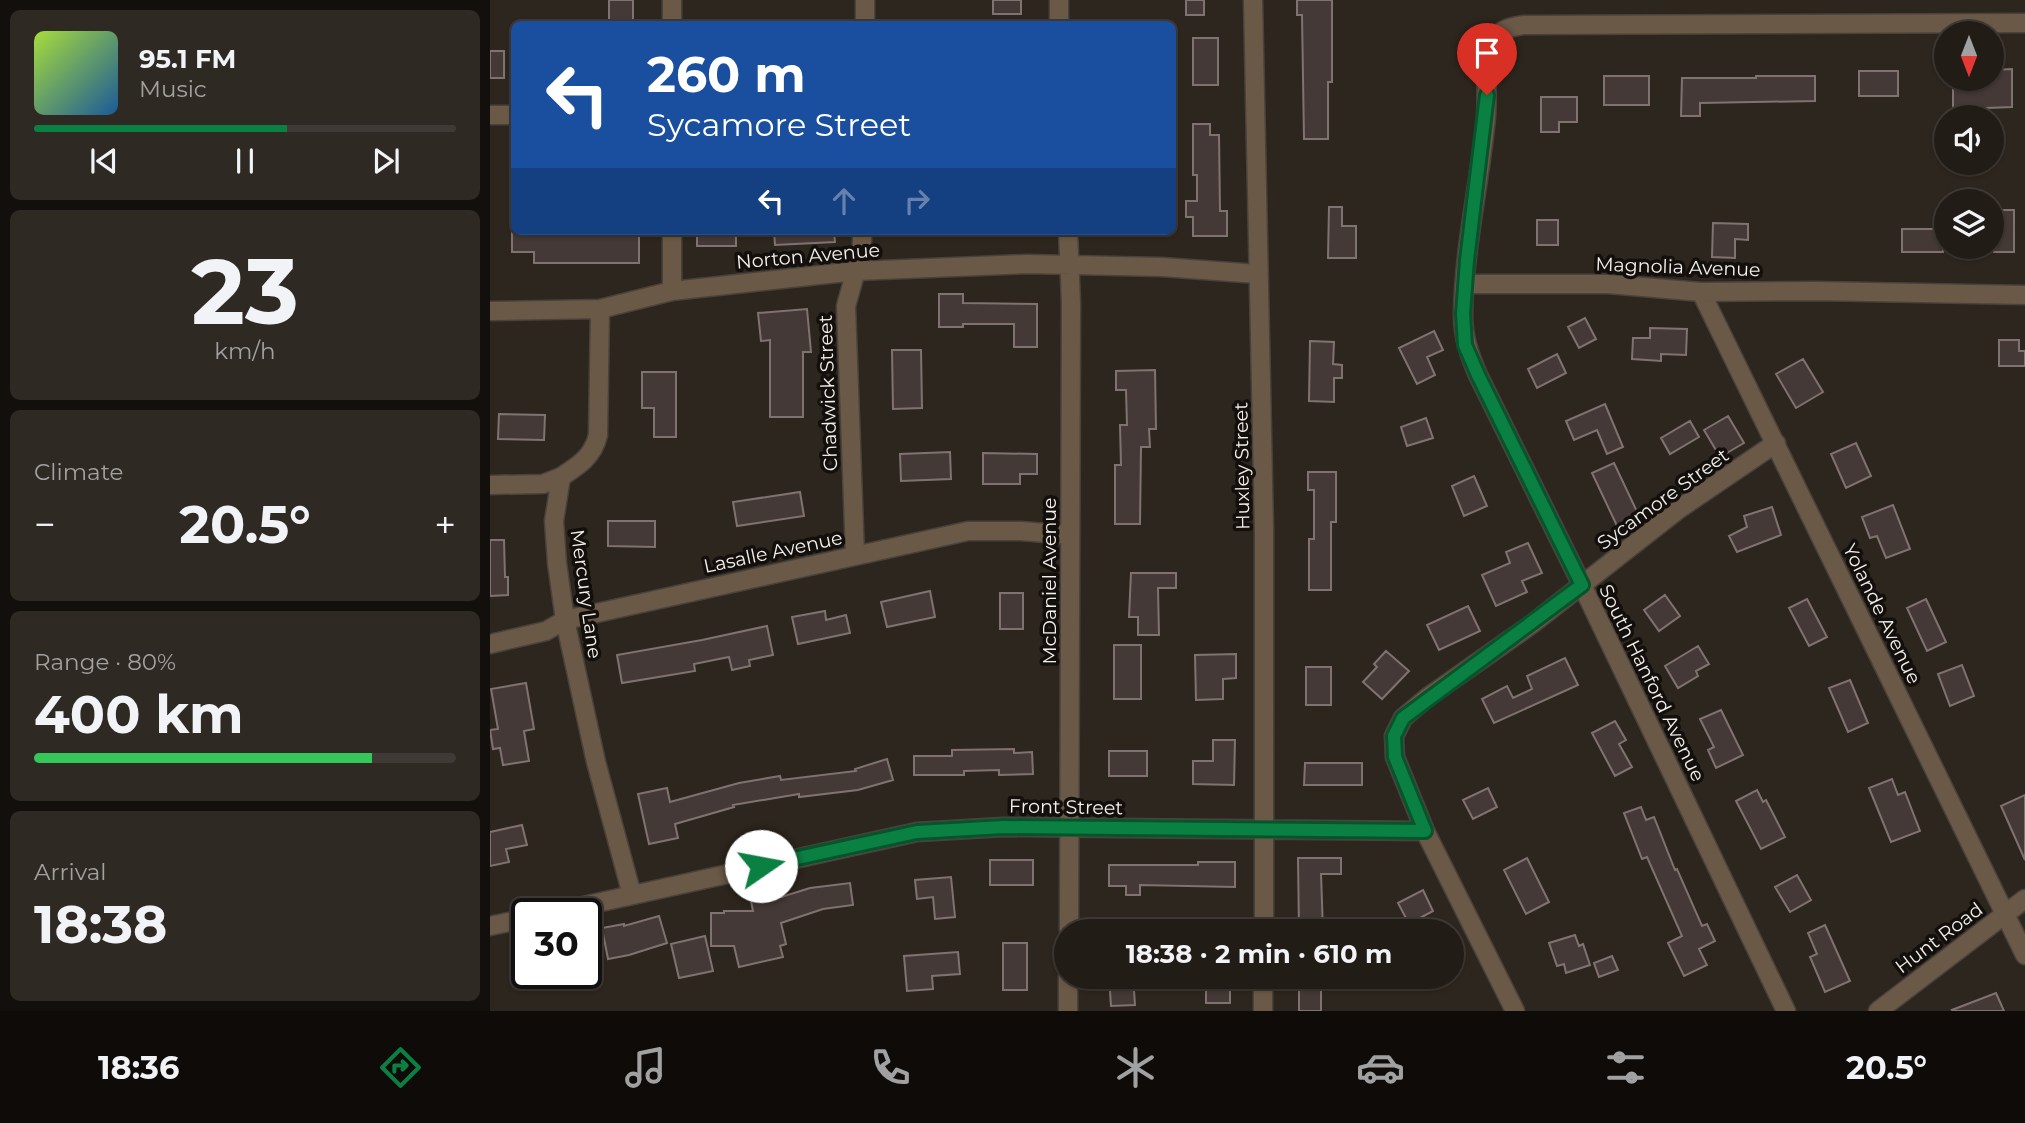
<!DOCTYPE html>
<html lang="en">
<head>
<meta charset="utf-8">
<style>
  body { margin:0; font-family:Montserrat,sans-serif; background:#2e2923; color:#f1f3f6; height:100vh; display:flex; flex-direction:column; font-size:26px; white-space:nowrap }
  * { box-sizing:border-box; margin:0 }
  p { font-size:23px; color:#a2a1a1 }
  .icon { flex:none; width:38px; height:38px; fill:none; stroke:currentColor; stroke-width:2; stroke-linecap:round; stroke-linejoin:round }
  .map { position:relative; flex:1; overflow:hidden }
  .drawer { display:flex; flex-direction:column; gap:10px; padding:10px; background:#130f0c; width:490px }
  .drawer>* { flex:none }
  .top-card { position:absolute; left:21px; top:21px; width:665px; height:214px; border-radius:10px; box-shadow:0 2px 5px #0004,0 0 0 2px #3f3a35; background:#1a4fa0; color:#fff; overflow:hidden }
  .needle { width:46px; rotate:180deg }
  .tools { position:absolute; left:1444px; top:21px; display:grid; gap:14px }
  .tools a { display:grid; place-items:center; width:70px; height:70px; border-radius:50%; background:#221c16; box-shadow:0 2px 5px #0004,0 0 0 2px #3f3a35; font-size:35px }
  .speed { position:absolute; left:21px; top:898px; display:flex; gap:14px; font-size:35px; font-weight:700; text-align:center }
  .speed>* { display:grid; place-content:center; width:91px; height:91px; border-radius:50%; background:#221c16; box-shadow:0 2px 5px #0004,0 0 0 2px #3f3a35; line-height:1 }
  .speed .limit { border:4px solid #111; border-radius:10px; background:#fff; color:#111 }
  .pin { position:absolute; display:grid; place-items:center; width:60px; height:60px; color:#fff; margin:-72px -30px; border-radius:50% 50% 50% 0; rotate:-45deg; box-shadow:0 0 7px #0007 }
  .pin .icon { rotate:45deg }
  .me { position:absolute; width:77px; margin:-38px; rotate:78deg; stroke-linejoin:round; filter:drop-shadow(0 0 5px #0008) }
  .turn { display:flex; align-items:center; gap:24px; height:147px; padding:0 21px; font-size:32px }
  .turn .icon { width:91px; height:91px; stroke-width:2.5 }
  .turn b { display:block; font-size:49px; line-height:60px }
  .lanes { display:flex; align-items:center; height:66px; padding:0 21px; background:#0003; justify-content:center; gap:35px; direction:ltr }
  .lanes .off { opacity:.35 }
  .big { font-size:52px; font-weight:700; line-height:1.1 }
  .drawer .card { flex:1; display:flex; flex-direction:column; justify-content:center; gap:10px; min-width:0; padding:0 24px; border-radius:10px; background:#2e2923 }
  .drawer .dial { align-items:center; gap:0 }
  .dial b { font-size:91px; line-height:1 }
  .song { display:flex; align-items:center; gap:21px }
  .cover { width:84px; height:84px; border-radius:10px; background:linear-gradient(135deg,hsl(80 70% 55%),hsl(210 70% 35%)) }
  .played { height:7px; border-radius:4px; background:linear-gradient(90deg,#0b8043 60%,#3f3a35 60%) }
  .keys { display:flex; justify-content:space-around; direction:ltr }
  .heat { display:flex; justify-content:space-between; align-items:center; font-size:38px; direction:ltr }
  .charge { height:10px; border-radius:5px; background:linear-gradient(90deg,#34c759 80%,#3f3a35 0) }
  .trip { position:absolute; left:564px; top:919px; width:410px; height:70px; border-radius:35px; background:#221c16; box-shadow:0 2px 5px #0004,0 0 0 2px #3f3a35; font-weight:700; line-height:70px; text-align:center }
  .dock { display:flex; height:112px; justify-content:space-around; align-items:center; background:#0e0b09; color:#a2a1a1 }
  .dock .icon { width:49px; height:49px }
  .dock .active { color:#0b8043 }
  .dock b { font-size:32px; color:#f1f3f6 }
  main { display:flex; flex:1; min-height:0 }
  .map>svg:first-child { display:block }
  .building { fill:#443937; stroke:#807270; stroke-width:2 }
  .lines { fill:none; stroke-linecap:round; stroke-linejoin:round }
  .minor-casing { stroke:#49423b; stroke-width:21 }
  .minor { stroke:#6a5947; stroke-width:18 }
  .route-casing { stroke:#07532c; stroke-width:18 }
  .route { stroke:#0b8043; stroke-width:12 }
  .labels { text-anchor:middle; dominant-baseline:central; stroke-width:7; stroke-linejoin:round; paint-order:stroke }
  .street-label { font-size:19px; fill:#f5f0eb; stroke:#120f0c }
</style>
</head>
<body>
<main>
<section class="drawer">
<div class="card">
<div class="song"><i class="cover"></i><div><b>95.1 FM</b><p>Music</p></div></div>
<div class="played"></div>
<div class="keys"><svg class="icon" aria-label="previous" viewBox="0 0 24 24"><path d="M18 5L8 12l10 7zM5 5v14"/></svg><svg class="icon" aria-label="pause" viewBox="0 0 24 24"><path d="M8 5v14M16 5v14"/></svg><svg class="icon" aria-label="next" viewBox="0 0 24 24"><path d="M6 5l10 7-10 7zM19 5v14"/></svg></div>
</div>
<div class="card dial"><b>23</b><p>km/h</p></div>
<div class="card"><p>Climate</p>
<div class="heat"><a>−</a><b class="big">20.5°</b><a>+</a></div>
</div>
<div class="card"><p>Range · 80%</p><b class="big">400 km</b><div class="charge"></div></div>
<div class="card"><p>Arrival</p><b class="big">18:38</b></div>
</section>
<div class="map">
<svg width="1535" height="1011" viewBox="0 0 1535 1011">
  <rect width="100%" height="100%" fill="#2d261e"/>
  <!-- building -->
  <path class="building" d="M119,0H143V24H119Z
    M503,0H531V14H503Z
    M696,0H714V15H696Z
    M807,0H842V82H838V139H814L812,15H807Z
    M703,38H728V85H703Z
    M0,51H14V78H0Z
    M1522,69V107L1497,108L1498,117H1479V108H1463V86H1497L1496,79H1502V70Z
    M1369,71H1408V96H1369Z
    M1114,76H1159V105H1114Z
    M1266,76H1325V101L1210,103V116H1191L1192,78H1266Z
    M1051,97H1087V122H1069V132H1051Z
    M703,124H720V135H729L730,211H737V236H703V217H696V201H707V175H703Z
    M839,207H852V226H866V258H838Z
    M1504,210H1524V252H1504Z
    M1047,220H1068V245H1047Z
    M1223,223L1258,224V240L1245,239V258L1222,257Z
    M1412,229H1453V252H1412Z
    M207,231H246V246H207Z
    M284,231H344L345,242L285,245Z
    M22,232H77V235L149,234V263H44V252H22Z
    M449,294H473V303L547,304V347H524V324H473V327H449Z
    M317,309L321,352H313V417H280V340L271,341L268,313Z
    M1095,318L1106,339L1089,348L1078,327Z
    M1160,328L1197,329L1196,355L1171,354V361L1142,359L1143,338H1160Z
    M944,331L953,350L937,357L945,375L927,384L909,348Z
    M1509,340H1529V351H1535V366H1509Z
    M820,341L844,342L843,364L852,365V378H844V402L819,401Z
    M402,350H431L432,408L403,409Z
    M1067,354L1076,373L1047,388L1038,369Z
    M1313,359L1333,392L1306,408L1286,374Z
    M665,370L666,429H659L660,447H651L650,524H625V465H631L630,425H637L636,390H626V371Z
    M152,372H186V437H164V408H152Z
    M1115,404L1133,447L1117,454L1107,430L1084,440L1076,421Z
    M9,414L55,415L54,440L8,439Z
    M1238,416L1254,443L1230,457L1214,430Z
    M936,418L943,438L917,446L911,427Z
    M1200,421L1209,437L1180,454L1171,438Z
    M1366,443L1381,476L1356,488L1341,454Z
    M460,452L461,479L411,481L410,454Z
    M493,453L547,454V474H530V484H493Z
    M1124,463L1150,518L1128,528L1102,473Z
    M818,472H846V522H841V590H819V539H824V490H818Z
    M984,476L997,506L974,516L962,486Z
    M310,492L314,516L247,526L243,502Z
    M1403,505L1420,549L1396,558L1387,536L1380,538L1372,517Z
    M1282,507L1291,535L1247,552L1239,536L1257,527L1254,516Z
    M118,521H165V547L118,546Z
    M0,540H14L15,577H18V595L0,596Z
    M1038,543L1052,573L1032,581L1037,592L1006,606L992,575L1020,563L1016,552Z
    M641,573H686V588H668L669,635H648V617H639Z
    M440,591L445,617L397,627L391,602Z
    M510,593H533V629H510Z
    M1175,595L1190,616L1169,631L1154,610Z
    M1317,599L1337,637L1319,646L1299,608Z
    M1436,599L1456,642L1437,651L1417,608Z
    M978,606L990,631L949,650L937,625Z
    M335,611L336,620L356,615L360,633L308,644L302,617Z
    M277,626L283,655L259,660L260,666L242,670L239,657L204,664L205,671L132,683L127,655L212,640Z
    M624,645H651V699H624Z
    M1208,646L1219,664L1206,671L1208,676L1188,688L1175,666Z
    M896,651L919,671L892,699L873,682L887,667L884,664Z
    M746,654V678L733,679V699L706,700L705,655Z
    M1075,658L1088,685L1004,723L992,699L1017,686L1023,698L1042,689L1037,676Z
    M1472,665L1484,696L1460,706L1448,674Z
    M816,667H841V705H816Z
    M1360,680L1378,723L1358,732L1339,688Z
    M36,683L44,729L34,731L39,761L13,765L10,748L3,749L0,730L8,729L1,689Z
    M1231,710L1253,755L1226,768L1218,750L1224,747L1210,719Z
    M1125,721L1136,740L1129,744L1142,767L1125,776L1102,733Z
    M723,740H745L744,785L703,784V761H723Z
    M524,749V753L542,752L543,774L509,775V770L474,771V775H424V756H462V750Z
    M619,751H657V776H619Z
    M397,759L403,780L368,790L309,797V794L243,805L244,807L185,824L188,838L159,844L148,794L177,788L180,802L249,783L290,776L291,780L366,771L365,769Z
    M815,763H872V785H814Z
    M1402,779L1408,795L1415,792L1430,831L1401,842L1379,788Z
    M998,788L1007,807L983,819L973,800Z
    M1267,790L1273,802L1276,800L1295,837L1271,849L1246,801Z
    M1535,795V860L1511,806Z
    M1151,807L1156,820L1164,817L1185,870L1187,869L1212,926L1217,924L1225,941L1209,949L1217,965L1194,976L1178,943L1192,936L1157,857L1152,859L1134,813Z
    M32,825L37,845L16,849L19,862L0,866V832Z
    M808,858H851V874H831L833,931H809Z
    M1037,858L1059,902L1036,914L1014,870Z
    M500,860H543V885H500Z
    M708,862H745V887L650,885V895H636V886H619V865H708Z
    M1307,875L1321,900L1300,912L1285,887Z
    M461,877L465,917L445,919L443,897L427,899L425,880Z
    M360,883L363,905L333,909L291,923L296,944L290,946L293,957L249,967L244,946H221V913H234V911H263L260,896L284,891L285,899L320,888Z
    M933,890L943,911L919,924L908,903Z
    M169,916L177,943L139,955L118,959L112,928L134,924V926Z
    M1335,925L1360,981L1335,992L1320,957L1327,954L1318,933Z
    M1085,935L1089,946L1093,944L1100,965L1076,973L1074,964L1067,966L1059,943Z
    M215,936L223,971L189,978L181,944Z
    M513,943H537V990H513Z
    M468,952L470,974L442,976L443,989L417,991L414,956Z
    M1122,956L1128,970L1109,977L1104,963Z
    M619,976H643L645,1005L621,1006Z
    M716,976H740V1003H716Z
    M809,976H831V1011H809Z
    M1506,993L1514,1011H1463L1462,1010Z"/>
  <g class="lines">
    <!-- minor casing -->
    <g class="minor-casing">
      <path id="minor" d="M569,0V24
        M763,0L774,529V931
        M182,24V0
        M375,24V0
        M0,115H24
        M182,231V291
        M578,231L581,303L579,931
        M975,284H1118L1211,292L1326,291L1535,295
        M1211,292L1535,955
        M110,309L108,435C103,457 88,466 71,477L64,521L67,563L75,620L106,762L142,895
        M0,311L110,309L182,291L366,271L537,264L672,267L768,274
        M0,485L53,484L71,477
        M365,556L356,306L372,249V231
        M0,644L56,631L75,620L478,531H531L580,535
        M57,914L427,832L513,827L935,831
        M0,926L37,918
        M578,1011V976
        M773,1011V976
        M1025,1011L935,831L905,757L904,736L913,718L938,697L1042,624L1189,509L1286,443
        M1296,1011L1092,585L988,375C979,354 973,337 973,314C974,247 990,182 996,117C998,95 993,56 1005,38C1012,28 1023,27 1033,25L1535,23
        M1388,1011L1535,899"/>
    </g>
    <!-- minor -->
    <use href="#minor" class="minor"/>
  </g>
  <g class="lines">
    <!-- route casing -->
    <g class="route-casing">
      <path id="route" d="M271,866L427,832L513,827L935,831L905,757L904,736L913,718L1092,585L988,375L975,345L973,314L977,260L997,95"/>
    </g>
    <!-- route -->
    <use href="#route" class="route"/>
  </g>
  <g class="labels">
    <!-- street labels -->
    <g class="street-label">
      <text transform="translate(318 256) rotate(-5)">Norton Avenue</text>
      <text transform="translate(1188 267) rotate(2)">Magnolia Avenue</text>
      <text transform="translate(338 393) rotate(-92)">Chadwick Street</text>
      <text transform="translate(752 466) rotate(-91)">Huxley Street</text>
      <text transform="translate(1173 499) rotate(-36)">Sycamore Street</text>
      <text transform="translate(283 552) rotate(-12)">Lasalle Avenue</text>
      <text transform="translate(559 581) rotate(-90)">McDaniel Avenue</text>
      <text transform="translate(96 594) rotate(82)">Mercury Lane</text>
      <text transform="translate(1392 614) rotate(64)">Yolande Avenue</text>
      <text transform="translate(1162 683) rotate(64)">South Hanford Avenue</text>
      <text transform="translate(576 807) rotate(1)">Front Street</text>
      <text transform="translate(1449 938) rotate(-37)">Hunt Road</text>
    </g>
  </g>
</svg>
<div class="tools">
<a><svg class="needle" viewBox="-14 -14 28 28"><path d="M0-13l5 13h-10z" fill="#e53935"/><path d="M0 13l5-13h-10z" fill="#a2a1a1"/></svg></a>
<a><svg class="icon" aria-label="sound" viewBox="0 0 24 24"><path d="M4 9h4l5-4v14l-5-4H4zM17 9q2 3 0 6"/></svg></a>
<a><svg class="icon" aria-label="layers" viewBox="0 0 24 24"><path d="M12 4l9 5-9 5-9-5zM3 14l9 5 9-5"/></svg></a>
</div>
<div class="speed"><div class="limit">30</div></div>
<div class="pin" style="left:997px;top:95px;background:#d93025"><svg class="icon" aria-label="arrive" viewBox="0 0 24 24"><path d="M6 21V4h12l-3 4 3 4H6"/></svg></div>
<svg class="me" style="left:271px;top:866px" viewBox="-20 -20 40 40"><circle r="19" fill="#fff"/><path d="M0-13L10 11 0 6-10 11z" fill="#0b8043"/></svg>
<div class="trip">18:38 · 2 min · 610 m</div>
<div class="top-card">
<div class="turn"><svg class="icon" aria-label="left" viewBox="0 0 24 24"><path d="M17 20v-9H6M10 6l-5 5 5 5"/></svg><div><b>260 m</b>Sycamore Street</div></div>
<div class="lanes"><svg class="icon" aria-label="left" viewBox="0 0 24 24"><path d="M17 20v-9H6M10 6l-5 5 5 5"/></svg><svg class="icon off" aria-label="ahead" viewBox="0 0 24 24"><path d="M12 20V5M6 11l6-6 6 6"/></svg><svg class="icon off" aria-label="right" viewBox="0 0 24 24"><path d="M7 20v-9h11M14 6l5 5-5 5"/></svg></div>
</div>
</div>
</main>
<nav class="dock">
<b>18:36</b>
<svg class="icon active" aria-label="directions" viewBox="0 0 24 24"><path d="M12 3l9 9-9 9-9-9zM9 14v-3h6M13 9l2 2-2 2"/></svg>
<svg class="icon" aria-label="music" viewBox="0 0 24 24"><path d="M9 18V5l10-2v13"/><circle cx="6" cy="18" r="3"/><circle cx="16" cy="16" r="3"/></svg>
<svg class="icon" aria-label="phone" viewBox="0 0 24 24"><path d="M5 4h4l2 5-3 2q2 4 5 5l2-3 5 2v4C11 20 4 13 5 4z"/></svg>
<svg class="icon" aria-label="climate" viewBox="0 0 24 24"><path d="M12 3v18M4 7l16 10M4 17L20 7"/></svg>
<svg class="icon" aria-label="car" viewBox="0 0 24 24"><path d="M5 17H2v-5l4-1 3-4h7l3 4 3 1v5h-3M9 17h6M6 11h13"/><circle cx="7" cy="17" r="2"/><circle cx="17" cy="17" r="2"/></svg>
<svg class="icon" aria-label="filters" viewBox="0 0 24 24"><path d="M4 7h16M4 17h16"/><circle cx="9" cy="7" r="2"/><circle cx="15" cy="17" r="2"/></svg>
<b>20.5°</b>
</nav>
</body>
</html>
